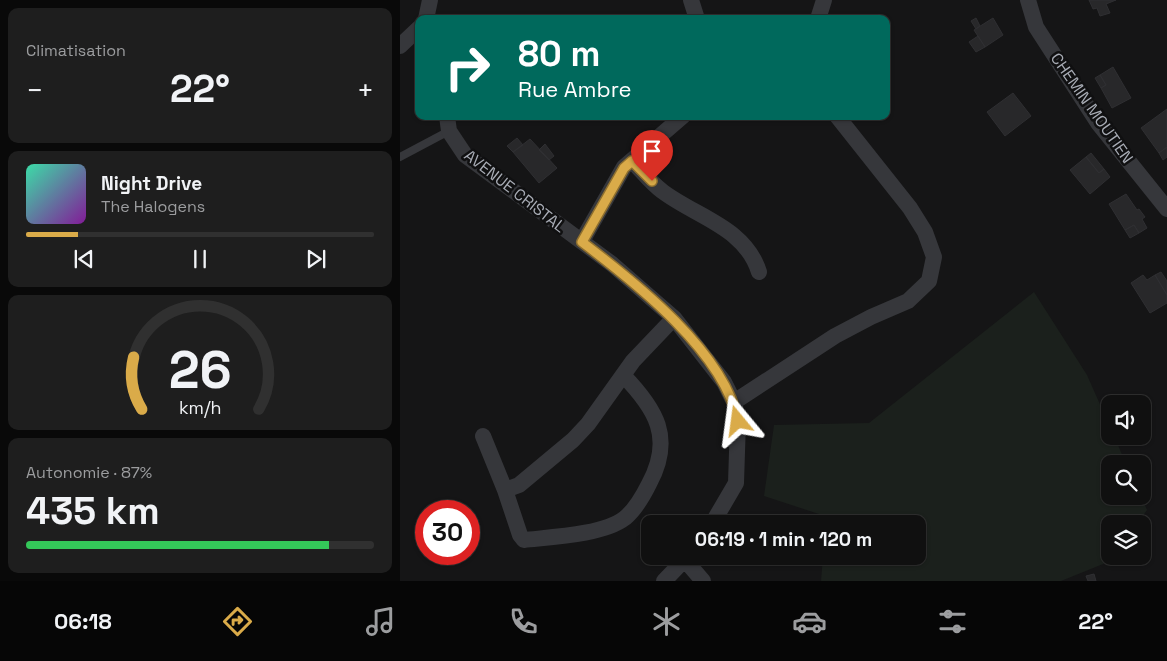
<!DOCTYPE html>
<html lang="fr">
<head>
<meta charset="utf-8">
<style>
  body { margin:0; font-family:"Space Grotesk",sans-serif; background:#1e1e1e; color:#f1f3f6; height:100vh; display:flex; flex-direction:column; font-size:19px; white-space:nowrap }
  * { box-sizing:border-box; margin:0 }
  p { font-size:16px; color:#9c9d9f }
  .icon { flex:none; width:28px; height:28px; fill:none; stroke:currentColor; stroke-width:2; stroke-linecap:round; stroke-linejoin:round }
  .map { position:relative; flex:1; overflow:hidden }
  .drawer { display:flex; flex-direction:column; gap:8px; padding:8px; background:#090909; width:400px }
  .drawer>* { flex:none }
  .hud { position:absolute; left:15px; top:15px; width:475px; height:105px; border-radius:10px; box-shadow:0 1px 4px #0004,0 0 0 1px #303030; background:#00695c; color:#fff; overflow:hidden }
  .fabs { position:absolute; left:701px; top:395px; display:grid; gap:10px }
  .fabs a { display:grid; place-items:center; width:50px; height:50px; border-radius:10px; background:#101010; box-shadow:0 1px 4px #0004,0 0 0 1px #303030; font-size:25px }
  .speed { position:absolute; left:15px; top:500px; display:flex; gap:10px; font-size:25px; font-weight:700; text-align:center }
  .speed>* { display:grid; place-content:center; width:65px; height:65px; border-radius:50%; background:#101010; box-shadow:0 1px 4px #0004,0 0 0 1px #303030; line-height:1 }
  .speed .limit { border:8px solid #d22; background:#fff; color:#111 }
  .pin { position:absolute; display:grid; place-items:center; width:42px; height:42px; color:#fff; margin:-51px -21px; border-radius:50% 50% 50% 0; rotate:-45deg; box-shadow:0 0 5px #0007 }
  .pin .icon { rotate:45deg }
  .me { position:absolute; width:55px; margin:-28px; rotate:344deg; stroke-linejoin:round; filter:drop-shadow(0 0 4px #0008) }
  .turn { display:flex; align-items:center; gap:18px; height:105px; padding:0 20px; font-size:22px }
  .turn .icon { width:65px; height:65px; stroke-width:2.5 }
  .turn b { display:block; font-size:35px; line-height:42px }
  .big { font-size:38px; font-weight:700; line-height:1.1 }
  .drawer .card { flex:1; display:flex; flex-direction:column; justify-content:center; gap:8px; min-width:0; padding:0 18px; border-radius:10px; background:#1e1e1e }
  .drawer .dial { align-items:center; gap:0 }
  .dial svg { height:130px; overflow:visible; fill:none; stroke:#303030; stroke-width:7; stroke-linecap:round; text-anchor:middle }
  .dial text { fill:#f1f3f6; stroke:none }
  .song { display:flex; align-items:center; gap:15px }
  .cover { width:60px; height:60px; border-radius:8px; background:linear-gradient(135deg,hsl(160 70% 55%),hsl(290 70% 35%)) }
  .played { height:5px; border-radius:2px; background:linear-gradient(90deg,#daab49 15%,#303030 15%) }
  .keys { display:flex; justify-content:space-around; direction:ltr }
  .heat { display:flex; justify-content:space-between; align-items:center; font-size:28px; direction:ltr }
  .charge { height:8px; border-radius:4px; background:linear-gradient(90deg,#34c759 87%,#303030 0) }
  .trip { position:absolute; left:241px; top:515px; width:285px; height:50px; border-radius:10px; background:#101010; box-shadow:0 1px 4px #0004,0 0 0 1px #303030; font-weight:700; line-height:50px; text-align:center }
  .tab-bar { display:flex; height:80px; justify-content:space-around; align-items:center; background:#060606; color:#9c9d9f }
  .tab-bar .icon { width:35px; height:35px }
  .tab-bar .current { color:#daab49 }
  .tab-bar b { font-size:22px; color:#f1f3f6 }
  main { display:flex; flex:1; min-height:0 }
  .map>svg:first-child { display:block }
  .green { fill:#1b201c }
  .building { fill:#28282a; stroke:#2f2f32 }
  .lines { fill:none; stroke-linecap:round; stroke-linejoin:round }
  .lane { stroke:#36373b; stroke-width:8 }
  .street { stroke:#36373b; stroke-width:16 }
  .route-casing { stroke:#8e6f2f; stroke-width:12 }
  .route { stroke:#daab49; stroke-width:9 }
  .labels { text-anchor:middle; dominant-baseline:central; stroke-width:5; stroke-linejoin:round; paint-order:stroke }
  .street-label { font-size:16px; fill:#a8acb5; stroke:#101011 }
</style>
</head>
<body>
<main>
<section class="drawer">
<div class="card"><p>Climatisation</p>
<div class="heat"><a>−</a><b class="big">22°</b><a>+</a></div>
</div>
<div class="card">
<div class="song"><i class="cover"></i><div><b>Night Drive</b><p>The Halogens</p></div></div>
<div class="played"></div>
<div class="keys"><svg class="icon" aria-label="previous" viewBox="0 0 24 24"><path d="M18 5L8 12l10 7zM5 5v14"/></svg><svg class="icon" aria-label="pause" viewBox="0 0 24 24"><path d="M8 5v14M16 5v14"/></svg><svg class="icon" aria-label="next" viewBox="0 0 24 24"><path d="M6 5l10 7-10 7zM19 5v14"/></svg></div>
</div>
<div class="card dial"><svg viewBox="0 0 100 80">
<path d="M14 69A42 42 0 1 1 86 69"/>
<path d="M14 69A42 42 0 0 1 9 37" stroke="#daab49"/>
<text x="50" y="56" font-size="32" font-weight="700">26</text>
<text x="50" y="72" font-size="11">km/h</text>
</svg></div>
<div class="card"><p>Autonomie · 87%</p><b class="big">435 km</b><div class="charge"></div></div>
</section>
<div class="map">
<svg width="767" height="581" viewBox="0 0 767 581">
  <rect width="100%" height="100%" fill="#151516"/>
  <!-- green -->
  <path class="green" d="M634,292L687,375L710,427V436H714L726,464H710V496H741L747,510L737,524H710V556H712L708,562L661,581H421L423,556H518V524H425V516L364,496L374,425L469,423Z"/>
  <!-- building -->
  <path class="building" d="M689,0H716L706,4L710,13L700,16L697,8L693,9Z
    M576,18L580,26L576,29L571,21Z
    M593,18L603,35L585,47L574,30Z
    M578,36L585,47L576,52L569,42Z
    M713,67L731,98L712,108L701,88L706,85L700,75Z
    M700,75L706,85L701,88L695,78Z
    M613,93L631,116L605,136L587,112Z
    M767,109V147L759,153L741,128Z
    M117,138L123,145L113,152L107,146Z
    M130,139L157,168L139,183L113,152Z
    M145,144L154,156L149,160L139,150Z
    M767,147V157L763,160L759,153Z
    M691,153L704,169L699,173L686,157Z
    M686,157L699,173L704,169L710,177L690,194L670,170Z
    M726,194L737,210L739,209L745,217L742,219L747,228L739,233L734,225L725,230L709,204Z
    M734,225L739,233L730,238L725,230Z
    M761,272L767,281V295L755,275Z
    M743,275L747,280L755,275L767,295V303L750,313L731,283Z
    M694,574L696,581H688L686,576Z"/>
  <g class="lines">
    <!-- lane -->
    <path class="lane" d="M0,157L49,131"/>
    <!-- street -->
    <path class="street" d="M291,0L297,19
      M628,0L636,27L698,123L767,209
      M26,19L30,0
      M418,19L424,0
      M0,46L19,28
      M47,116L49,131L65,155L212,264L274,318L324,382L334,402L338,421L336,483L312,524
      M232,161C242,171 251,183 262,191C296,217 345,227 359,272
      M182,241L224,167L283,116
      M334,402L435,336L471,317L508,301L529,281L534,257L525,232L510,208L437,116
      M83,436L105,490L120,535L124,540C151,537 203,535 225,518C236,509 243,496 249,484C274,438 256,409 223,375
      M105,490L119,485L173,440L188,424L233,361L274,318
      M285,560L303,581
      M264,581L288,556"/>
  </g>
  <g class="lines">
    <!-- route casing -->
    <g class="route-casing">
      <path id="route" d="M252,181L232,161L224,168L182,242C236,283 324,352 338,421"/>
    </g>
    <!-- route -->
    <use href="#route" class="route"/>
  </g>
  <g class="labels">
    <!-- street labels -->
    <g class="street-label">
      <text transform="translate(692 108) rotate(55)">CHEMIN MOUTIEN</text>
      <text transform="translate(115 191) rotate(38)">AVENUE CRISTAL</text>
    </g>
  </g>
</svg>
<div class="fabs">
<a><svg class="icon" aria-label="sound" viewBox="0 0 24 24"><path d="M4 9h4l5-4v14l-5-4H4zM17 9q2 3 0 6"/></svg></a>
<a><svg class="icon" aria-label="search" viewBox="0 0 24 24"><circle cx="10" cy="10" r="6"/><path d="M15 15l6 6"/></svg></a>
<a><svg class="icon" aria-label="layers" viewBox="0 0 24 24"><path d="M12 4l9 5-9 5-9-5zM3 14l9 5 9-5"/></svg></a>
</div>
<div class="speed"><div class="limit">30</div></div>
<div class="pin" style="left:252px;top:181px;background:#d93025"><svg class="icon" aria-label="arrive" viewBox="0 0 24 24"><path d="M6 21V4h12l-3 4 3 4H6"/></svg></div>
<svg class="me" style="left:338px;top:421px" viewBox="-20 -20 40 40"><path d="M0-17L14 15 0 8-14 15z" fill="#daab49" stroke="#fff" stroke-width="4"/></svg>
<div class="trip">06:19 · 1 min · 120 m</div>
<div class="hud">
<div class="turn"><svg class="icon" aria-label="right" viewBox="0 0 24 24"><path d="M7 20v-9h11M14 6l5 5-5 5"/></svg><div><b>80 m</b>Rue Ambre</div></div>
</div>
</div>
</main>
<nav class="tab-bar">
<b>06:18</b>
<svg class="icon current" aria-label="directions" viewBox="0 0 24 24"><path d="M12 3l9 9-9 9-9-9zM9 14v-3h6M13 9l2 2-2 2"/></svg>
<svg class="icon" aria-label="music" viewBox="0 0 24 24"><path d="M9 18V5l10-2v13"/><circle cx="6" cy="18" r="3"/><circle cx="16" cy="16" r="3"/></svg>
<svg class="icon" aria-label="phone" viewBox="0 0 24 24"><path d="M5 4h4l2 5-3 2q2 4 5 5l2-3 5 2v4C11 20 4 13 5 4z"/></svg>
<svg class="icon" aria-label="climate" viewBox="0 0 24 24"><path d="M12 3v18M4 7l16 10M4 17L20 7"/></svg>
<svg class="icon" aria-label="car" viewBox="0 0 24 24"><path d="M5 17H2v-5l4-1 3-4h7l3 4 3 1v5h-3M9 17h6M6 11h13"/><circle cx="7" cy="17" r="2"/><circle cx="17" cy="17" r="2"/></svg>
<svg class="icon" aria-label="filters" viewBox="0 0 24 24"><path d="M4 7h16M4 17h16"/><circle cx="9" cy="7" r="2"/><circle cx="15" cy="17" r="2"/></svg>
<b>22°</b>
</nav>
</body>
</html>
